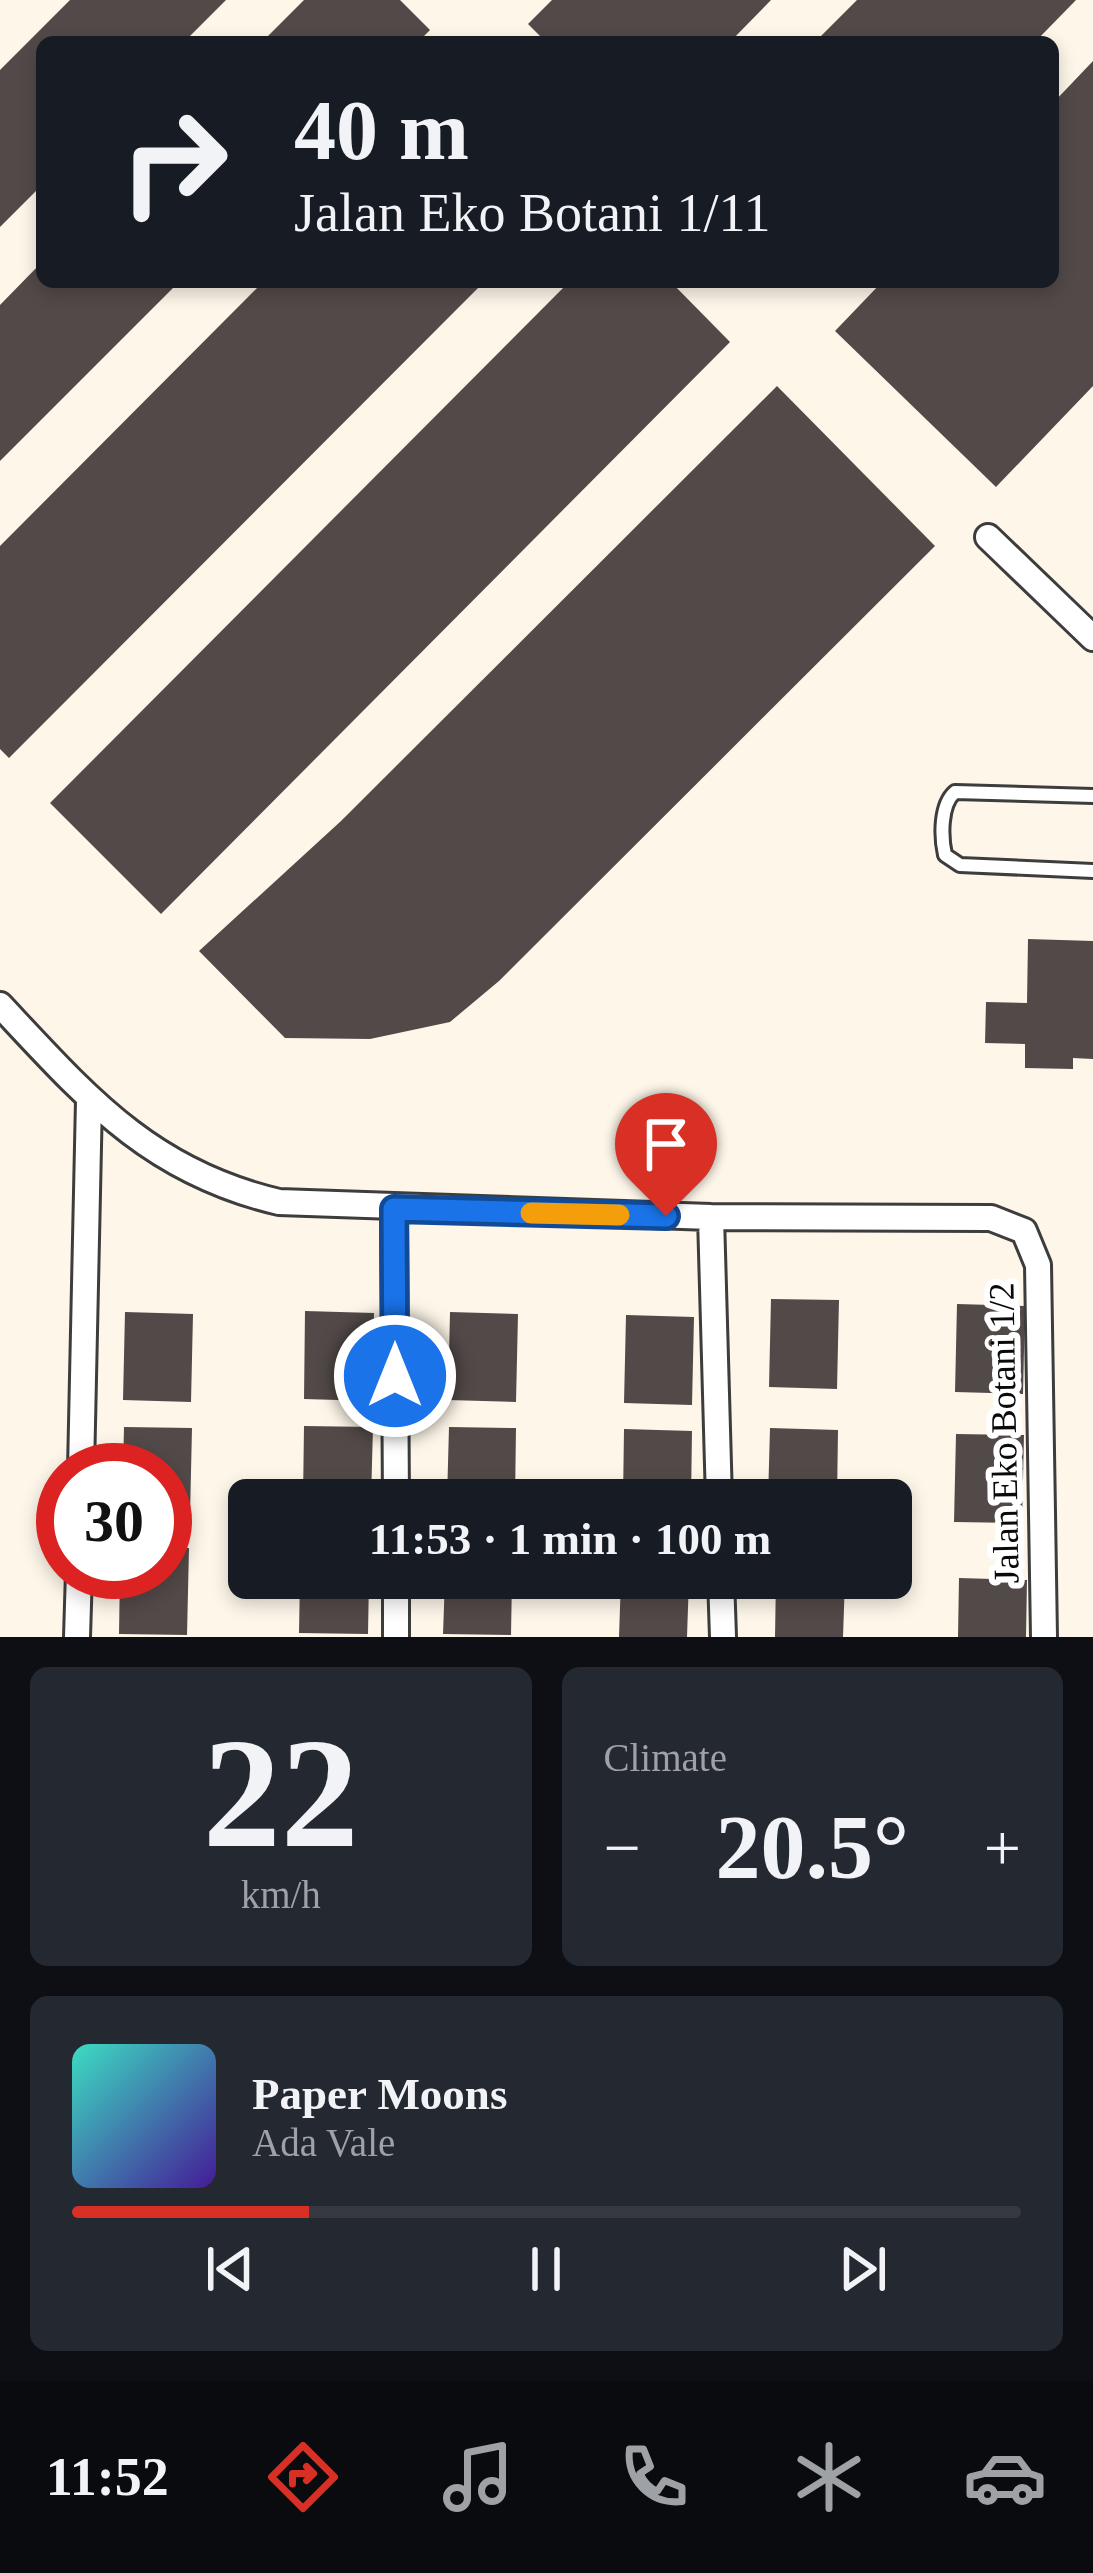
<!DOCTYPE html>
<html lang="en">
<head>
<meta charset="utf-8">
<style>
  body { margin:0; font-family:"Times New Roman",serif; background:#242831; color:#f1f3f6; height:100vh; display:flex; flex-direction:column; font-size:45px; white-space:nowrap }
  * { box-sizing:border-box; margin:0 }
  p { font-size:39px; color:#9ea1a6 }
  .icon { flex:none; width:66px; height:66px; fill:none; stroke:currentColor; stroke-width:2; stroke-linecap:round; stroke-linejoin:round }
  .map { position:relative; height:1637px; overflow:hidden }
  .details { display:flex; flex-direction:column; gap:30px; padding:30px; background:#0d0f14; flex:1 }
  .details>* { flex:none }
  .banner { position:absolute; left:36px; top:36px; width:1023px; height:252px; border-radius:18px; box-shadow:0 6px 18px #0003; background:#171b24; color:#f1f3f6; overflow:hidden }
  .speed { position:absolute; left:36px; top:1443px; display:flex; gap:24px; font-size:60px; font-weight:700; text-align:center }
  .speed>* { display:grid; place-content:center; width:156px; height:156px; border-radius:50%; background:#171b24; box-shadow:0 6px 18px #0003; line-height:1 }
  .speed .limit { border:18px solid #d22; background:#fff; color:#111 }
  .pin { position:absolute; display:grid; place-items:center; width:102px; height:102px; color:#fff; margin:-123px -51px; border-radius:50% 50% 50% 0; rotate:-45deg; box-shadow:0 0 12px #0007 }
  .pin .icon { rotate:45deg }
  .me { position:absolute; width:132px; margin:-66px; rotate:0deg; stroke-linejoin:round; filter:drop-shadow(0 0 9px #0008) }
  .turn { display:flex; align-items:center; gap:42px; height:252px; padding:0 60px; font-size:54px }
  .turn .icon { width:156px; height:156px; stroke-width:2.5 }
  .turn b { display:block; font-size:84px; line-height:102px }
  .big { font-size:90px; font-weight:800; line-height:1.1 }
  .details .card { flex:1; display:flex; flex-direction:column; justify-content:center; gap:18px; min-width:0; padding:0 42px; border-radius:18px; background:#242831 }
  .details .dial { align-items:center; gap:0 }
  .dial b { font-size:156px; line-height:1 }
  .song { display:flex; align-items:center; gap:36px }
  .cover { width:144px; height:144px; border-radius:18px; background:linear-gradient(135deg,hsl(170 70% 55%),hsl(260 70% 35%)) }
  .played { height:12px; border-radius:6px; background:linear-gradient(90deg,#d93025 25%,#363941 25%) }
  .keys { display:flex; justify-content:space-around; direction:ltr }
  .heat { display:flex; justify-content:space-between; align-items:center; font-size:66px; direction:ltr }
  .details .tiles { flex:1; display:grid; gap:30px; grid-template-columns:1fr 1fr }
  .card:last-child { grid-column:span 2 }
  .trip { position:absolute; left:228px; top:1479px; width:684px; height:120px; border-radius:18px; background:#171b24; box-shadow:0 6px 18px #0003; font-weight:800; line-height:120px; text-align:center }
  .tabs { display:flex; height:192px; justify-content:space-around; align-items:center; background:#090b0e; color:#9ea1a6 }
  .tabs .icon { width:84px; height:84px }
  .tabs .on { color:#d93025 }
  .tabs b { font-size:54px; color:#f1f3f6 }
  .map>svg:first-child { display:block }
  .building { fill:#524a48 }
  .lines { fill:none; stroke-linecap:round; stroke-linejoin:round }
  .lane-casing { stroke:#3d3d3d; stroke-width:18 }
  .street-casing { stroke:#3d3d3d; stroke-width:30 }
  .lane { stroke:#fff; stroke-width:12 }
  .street { stroke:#fff; stroke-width:24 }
  .route-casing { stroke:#114b97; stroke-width:30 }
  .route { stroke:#1a73e8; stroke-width:21 }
  .slow { stroke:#f59e0b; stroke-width:21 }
  .labels { text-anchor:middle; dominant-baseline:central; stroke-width:12; stroke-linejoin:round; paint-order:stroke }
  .street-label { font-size:36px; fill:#0a0a0a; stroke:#fff }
</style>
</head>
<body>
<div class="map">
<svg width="1093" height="1637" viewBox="0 0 1093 1637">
  <rect width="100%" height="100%" fill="#fdf6e9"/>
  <!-- building -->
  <path class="building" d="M70,0H226L184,42H42V185L0,227V70Z
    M304,0H400L430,30L418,42H262Z
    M552,0H771L730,42H546L528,24Z
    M857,0H1076L1035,42H815Z
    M1093,61V386L996,487L835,331L882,282H1053V103Z
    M42,262V282H179L0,461V305Z
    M263,282H484L9,758L0,749V546Z
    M569,282H671L730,342L161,914L50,803Z
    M777,386L935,546L499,981L450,1022L370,1039L285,1038L199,951L341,821Z
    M1028,939L1093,941V1059L1073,1058V1069L1025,1068V1044L985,1043L986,1002L1027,1003Z
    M771,1299L839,1300L837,1389L769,1387Z
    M957,1304L1025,1306L1023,1394L955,1392Z
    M305,1311L374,1313L372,1401L304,1399Z
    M125,1312L193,1314L191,1402L123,1400Z
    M450,1312L518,1314L516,1402L448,1400Z
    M626,1315L694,1317L692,1405L624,1403Z
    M304,1426L373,1427L371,1500H303Z
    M124,1427L192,1428L190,1516H165V1470H123Z
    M449,1427L516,1428L515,1500H447Z
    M770,1428L838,1430L837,1500H768Z
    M624,1429L692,1431L691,1500H623Z
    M956,1434L1024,1435L1022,1523L954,1522Z
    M165,1547L189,1548L187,1635L119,1634L120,1572H165Z
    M300,1578H369L368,1634L299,1633Z
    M445,1578H512L511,1635L443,1634Z
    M621,1578H689L687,1637H619Z
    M776,1578H845L843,1637H775Z
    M959,1578L1027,1580L1026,1637H958Z"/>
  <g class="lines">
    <!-- lane casing -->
    <g class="lane-casing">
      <path id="lane" d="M1093,796L955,792C940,805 941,837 945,855L960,865L1093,871"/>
    </g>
    <!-- street casing -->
    <g class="street-casing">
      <path id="street" d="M988,537L1093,638
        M0,1005C86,1097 150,1172 279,1202L711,1217L991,1218L1024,1231L1038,1265L1044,1637
        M394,1209L396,1500
        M711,1217L719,1500
        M81,1470L89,1100
        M396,1578V1637
        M721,1578L723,1637
        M77,1637L79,1572"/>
    </g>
    <!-- lane -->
    <use href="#lane" class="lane"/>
    <!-- street -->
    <use href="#street" class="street"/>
  </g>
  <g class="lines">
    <!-- route casing -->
    <g class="route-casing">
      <path id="route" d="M395,1376L394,1209L666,1216"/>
    </g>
    <!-- route -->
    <use href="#route" class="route"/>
    <!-- slow -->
    <path class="slow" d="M531,1213L619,1215"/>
  </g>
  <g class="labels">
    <!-- street labels -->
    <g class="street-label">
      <text transform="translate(1004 1433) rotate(-91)">Jalan Eko Botani 1/2</text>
    </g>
  </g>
</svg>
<div class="speed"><div class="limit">30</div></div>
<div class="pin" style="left:666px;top:1216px;background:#d93025"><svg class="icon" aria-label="arrive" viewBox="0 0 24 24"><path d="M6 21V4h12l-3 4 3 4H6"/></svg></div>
<svg class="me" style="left:395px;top:1376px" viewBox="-20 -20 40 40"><circle r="17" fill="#1a73e8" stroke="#fff" stroke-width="3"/><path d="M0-11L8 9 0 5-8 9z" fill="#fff"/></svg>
<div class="trip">11:53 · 1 min · 100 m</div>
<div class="banner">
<div class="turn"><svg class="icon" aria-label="right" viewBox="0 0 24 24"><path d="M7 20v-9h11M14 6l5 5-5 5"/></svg><div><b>40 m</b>Jalan Eko Botani 1/11</div></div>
</div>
</div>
<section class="details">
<div class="tiles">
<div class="card dial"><b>22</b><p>km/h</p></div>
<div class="card"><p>Climate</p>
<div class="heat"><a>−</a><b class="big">20.5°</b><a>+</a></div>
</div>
<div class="card">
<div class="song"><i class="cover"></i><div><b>Paper Moons</b><p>Ada Vale</p></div></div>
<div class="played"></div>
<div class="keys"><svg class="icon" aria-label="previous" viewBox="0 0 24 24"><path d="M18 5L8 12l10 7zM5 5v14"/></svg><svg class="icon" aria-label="pause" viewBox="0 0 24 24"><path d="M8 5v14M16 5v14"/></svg><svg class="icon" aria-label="next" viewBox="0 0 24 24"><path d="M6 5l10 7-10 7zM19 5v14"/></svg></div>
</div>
</div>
</section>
<nav class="tabs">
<b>11:52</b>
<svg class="icon on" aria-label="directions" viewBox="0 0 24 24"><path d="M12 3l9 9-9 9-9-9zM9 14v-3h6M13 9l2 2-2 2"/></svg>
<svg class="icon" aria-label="music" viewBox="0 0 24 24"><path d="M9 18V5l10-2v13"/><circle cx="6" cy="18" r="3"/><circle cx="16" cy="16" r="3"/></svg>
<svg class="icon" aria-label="phone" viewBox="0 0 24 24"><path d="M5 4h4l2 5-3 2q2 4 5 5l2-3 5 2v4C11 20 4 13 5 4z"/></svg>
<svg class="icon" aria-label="climate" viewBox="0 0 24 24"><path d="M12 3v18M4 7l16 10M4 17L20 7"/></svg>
<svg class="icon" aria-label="car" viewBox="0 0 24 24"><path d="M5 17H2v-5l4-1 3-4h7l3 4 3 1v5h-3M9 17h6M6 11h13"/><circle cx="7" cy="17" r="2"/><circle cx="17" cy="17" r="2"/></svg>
</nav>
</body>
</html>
